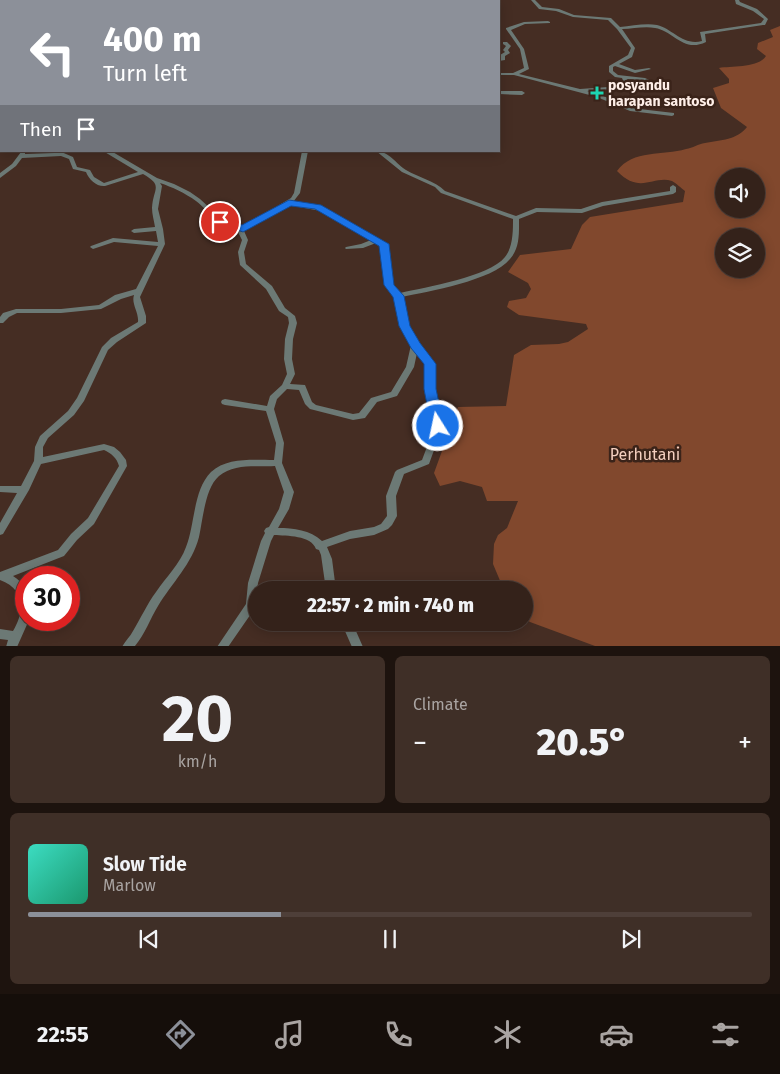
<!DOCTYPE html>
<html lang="en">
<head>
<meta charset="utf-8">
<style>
  body { margin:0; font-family:"Fira Sans",sans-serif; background:#3f2f27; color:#f1f3f6; height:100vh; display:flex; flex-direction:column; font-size:19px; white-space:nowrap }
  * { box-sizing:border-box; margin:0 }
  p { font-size:16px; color:#a9a4a2 }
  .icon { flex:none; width:28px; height:28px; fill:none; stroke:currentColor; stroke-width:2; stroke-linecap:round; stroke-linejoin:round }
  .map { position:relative; height:646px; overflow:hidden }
  .panel { display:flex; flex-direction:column; gap:10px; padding:10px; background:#1d130e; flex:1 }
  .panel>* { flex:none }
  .hud { position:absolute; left:0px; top:0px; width:500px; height:152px; box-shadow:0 2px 12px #0003,0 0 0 1px #4e3f39; background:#8c9099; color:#fff; overflow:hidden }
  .tools { position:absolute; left:715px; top:168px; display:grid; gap:10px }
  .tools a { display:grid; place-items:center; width:50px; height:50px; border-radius:50%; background:#34221a; box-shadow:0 2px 12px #0003,0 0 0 1px #4e3f39; font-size:25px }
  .speed { position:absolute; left:15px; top:566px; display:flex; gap:10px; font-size:25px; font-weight:700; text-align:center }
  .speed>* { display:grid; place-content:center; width:65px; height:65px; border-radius:50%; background:#34221a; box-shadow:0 2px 12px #0003,0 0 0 1px #4e3f39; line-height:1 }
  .speed .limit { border:8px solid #d22; background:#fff; color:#111 }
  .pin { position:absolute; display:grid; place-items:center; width:42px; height:42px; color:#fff; margin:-21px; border:2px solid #fff; border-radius:50%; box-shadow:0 1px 5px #0007 }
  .me { position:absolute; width:55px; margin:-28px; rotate:350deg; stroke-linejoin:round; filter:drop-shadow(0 0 4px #0008) }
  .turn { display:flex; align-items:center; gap:18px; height:105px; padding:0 20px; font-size:22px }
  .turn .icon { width:65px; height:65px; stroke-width:2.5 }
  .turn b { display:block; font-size:35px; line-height:42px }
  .then { display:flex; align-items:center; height:48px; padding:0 20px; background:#0003; gap:10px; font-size:19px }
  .big { font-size:38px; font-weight:800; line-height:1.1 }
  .panel .widget { flex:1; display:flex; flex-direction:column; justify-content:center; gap:8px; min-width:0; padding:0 18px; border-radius:8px; background:#3f2f27 }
  .panel .dial { align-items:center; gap:0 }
  .dial b { font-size:65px; line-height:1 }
  .song { display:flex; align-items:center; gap:15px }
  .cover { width:60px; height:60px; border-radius:8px; background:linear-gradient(135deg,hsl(170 70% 55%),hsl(160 70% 35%)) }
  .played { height:5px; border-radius:2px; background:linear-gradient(90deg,#8c9099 35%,#4e3f39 35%) }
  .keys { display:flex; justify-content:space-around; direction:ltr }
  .heat { display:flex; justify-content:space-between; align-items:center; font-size:28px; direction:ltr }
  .panel .tiles { flex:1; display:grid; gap:10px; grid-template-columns:1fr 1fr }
  .widget:last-child { grid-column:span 2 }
  .trip { position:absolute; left:248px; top:581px; width:285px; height:50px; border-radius:25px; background:#34221a; box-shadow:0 2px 12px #0003,0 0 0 1px #4e3f39; font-weight:800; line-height:50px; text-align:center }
  .tabs { display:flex; height:80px; justify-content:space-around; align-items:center; background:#150e0a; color:#a9a4a2 }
  .tabs .icon { width:35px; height:35px }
  .tabs .selected { color:#8c9099 }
  .tabs b { font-size:22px; color:#f1f3f6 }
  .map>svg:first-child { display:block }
  .forest { fill:#81482d; fill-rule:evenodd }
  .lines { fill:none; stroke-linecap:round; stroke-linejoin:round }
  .stream { stroke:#12705c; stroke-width:1 }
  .minor { fill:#6c7975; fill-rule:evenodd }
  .major { fill:#a2beb5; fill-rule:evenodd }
  .route { fill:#1a73e8; stroke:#114b97 }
  .poi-dot { fill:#1dd5b1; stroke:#3a2319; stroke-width:2 }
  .labels { text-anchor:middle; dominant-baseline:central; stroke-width:5; stroke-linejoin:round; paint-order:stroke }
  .far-poi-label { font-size:14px; font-weight:bold; fill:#ffefe8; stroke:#3a2319; text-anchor:start }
  .park-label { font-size:16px; fill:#f4cfbf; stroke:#3a2319 }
</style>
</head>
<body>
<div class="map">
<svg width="780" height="647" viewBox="0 0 780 647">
  <rect width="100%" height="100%" fill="#452d23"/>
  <!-- forest -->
  <path class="forest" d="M780,26V646H595L530,622L524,617V590H504L493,564L494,544L498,535L507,528L518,501H487L482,487L460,481L440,486L434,473L458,407L506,406L514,355L531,345L559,344L568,342L588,329L586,324L519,315L507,307L509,301L526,298L531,289L528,283L508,272L520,255L571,249L582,225L590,217L683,202L685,191C681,188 676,183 672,181C653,175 640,195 617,171C633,149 663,156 686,149C693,148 698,144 705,143C721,140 737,140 747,127L721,108L713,88L729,83V79L719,68C732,66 759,68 766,56L757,49L758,43L773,37L770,30ZM724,176H756V209H724ZM724,236H756V269H724Z"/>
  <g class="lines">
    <!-- stream -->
    <path class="stream" d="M268,1L275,0"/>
    <!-- minor -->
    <path class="minor" d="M58,0H62V1H58Z
      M101,0H105L104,1H100Z
      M125,0H129L130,1H126Z
      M220,0H224L225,1H221Z
      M235,0H249L247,1H234Z
      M284,0H288V1H284Z
      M368,0H372V1H368Z
      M531,0H535L542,7L559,9L574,15L611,18L620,27C632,26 645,23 657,25C673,29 683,46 702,41L700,32L761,23L764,19L753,11L736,4L735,0H739L740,2L757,9L768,19L765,25H763L705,34L706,42C683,53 674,31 655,28C644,26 633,29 622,29L635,48L632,57L619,64L635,70L649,68L651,69L635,73L615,66L613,67V71L618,75L645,78L662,86L659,88L642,80L627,79L630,83L625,88L587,91L601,95L631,108L674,113V115L672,116L630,111L597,97L514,75H499V73H513L524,68L520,49L506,29V28L524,22L548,21L550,22V23L525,24L511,30L524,49L529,69L519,74L580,89L622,86L624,83L622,78L615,77L609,72V66L628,55L631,48L617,29L608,20L573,17L556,11L539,9Z
      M0,13H1V17H0Z
      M0,25H1V27H0Z
      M503,42H507L511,46L508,50L510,53L505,56V60L499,61V59L500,58V55L505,52L503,50L506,46L503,44Z
      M0,84L1,85V87L0,88Z
      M499,91H522L525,93L522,95L499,94Z
      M23,151L25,152V154L54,153L50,151H59L73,157L77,167L90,170L94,177L104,183L138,172L103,151H111L157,178L174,184L190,192L200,199L225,222L231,225L242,227L291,198L294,193L302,151H308L300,193L293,202L325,208L351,225L386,243L393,285L400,293C426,287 489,277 505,257C513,247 513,231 513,219L441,193L435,187L402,172L376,151C389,151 396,164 406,170C419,178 434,180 445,191L516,216L536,208L581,209L602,202L670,191V187L673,185L676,187V192L673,194L603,206L582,213L537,212L519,219C519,233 520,248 510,259C492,281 429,291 402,297L409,326L418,344L434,364V384L442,419L441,431L429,464L404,474L396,496L397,516L392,525L388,529L374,535L350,539L327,547L332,559L336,590H326L321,555L319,550L316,549C311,535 287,536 274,535L271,541L258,583L257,590H256V605L255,608L228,647H217L246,604L248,583L261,541L265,533L264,531L266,528L269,527L279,509L284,492L275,466C257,467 234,463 219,476C205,488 203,519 199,537C192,564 172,583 158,606C150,619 145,634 135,646L122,647C125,641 130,637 133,631C141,618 147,604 156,592C166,577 180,564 186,547C195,525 193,490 211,472C227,457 254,460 274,460L276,443L266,411L225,405L222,404L221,402L222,400L225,399L267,406L270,396L282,385L287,374L284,359L285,339L289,323L288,317L279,311L266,289L240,265L238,252L242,240L237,230C218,227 210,212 196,201C185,193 172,187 160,183L162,186L158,209L163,229L165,244L140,297L146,316V323L117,342L108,350L84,401L74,415L48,438L43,447V457L104,444L114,447L120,452L126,460L127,466L94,524L77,540L64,556L13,576C31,587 26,601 26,620H29L17,647H6L8,640L0,639V629L13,631C25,611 25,589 0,580V572L58,550L71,534L88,518L119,466C117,458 111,453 104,450L41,464L29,490L3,534L0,535V523L17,493L0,492V486H21L34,461L35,447L40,436L68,411L77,398L102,347L111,338L138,322C139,312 131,304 134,295L121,299L101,309L61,313H17L9,317L3,323H0V317L3,313L16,309H61L99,305L115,295L136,289L158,246L114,242L93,249L90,247L91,246L113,238L158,242L156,231L134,233L131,231L134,229L155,227C154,221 152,214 152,208C153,188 164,186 143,174L105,186C97,187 89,180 86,172L73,169L69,159L61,156L22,158L16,166L0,178V173L12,164L21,152ZM288,205L321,211L347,227L371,240L361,244L346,247L345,248L346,249L363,248L376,243L381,245L385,285L394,296L401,326L411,345L406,367L391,392L371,398L359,413L353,414L316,405L312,402L305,385L290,384L295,374L292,359L293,339L297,323L295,316L285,308L272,286L246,264L244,252L248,240L244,231ZM417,353L426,364V384L434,419L433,431L422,460L397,470L395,472L386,496L387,516L381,524L374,527L350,531L322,541C310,530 294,528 278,528L289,509L294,492L282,463L284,443L274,409L277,399L287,389L299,390L305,404L310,409L353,420L365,418L377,402L397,396L414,367Z
      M341,622H352L363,647H352Z"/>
    <!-- major -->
    <path class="major" d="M425,0H438L437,1H425Z
      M0,40H1V44H0Z"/>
  </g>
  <!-- route -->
  <path class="route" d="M289,200L321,205L389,244L394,285L404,296L410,326L420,343L436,364V389L444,426L442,429H433L431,426L424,389V364L411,348L399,326L393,297L384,285L379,246L315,209L291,206L243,232L215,222L220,219L242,225Z"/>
  <!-- markers -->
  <path class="poi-dot" d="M594.5 85.5h5v5h5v5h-5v5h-5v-5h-5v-5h5z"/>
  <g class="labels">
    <!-- far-poi labels -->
    <g class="far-poi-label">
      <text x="608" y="85">posyandu<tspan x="608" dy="16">harapan santoso</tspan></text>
    </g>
    <!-- park labels -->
    <g class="park-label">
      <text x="645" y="454">Perhutani</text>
    </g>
  </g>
</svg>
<div class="tools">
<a><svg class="icon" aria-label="sound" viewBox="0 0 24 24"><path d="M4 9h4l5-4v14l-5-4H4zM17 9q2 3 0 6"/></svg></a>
<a><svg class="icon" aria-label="layers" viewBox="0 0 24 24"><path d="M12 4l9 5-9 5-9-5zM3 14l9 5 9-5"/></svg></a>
</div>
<div class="speed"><div class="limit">30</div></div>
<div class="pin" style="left:220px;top:222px;background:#d93025"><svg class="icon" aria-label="arrive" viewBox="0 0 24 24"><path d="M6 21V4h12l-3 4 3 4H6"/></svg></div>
<svg class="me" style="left:438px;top:426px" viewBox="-20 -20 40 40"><circle r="17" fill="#1a73e8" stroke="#fff" stroke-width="3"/><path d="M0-11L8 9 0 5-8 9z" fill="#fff"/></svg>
<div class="trip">22:57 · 2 min · 740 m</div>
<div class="hud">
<div class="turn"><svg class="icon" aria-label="left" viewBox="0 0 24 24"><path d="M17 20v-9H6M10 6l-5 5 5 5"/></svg><div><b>400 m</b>Turn left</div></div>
<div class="then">Then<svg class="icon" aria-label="arrive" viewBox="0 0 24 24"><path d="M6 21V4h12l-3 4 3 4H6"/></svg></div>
</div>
</div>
<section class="panel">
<div class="tiles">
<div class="widget dial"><b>20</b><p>km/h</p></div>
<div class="widget"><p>Climate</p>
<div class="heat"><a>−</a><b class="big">20.5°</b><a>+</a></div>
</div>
<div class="widget">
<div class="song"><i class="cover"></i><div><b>Slow Tide</b><p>Marlow</p></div></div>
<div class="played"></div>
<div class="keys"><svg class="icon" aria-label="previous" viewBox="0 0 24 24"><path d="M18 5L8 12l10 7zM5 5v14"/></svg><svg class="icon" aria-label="pause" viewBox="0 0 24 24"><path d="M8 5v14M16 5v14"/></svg><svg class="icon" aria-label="next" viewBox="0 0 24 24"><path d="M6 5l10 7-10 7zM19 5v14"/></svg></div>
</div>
</div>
</section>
<nav class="tabs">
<b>22:55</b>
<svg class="icon selected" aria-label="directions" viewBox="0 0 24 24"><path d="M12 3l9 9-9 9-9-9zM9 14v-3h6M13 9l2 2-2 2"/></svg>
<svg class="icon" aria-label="music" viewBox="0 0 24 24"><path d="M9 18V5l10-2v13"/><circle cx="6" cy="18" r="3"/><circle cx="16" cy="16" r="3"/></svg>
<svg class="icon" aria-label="phone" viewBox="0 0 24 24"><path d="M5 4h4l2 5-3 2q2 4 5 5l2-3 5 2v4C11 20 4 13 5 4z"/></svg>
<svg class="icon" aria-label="climate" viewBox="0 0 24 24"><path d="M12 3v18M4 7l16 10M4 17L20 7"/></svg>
<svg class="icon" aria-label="car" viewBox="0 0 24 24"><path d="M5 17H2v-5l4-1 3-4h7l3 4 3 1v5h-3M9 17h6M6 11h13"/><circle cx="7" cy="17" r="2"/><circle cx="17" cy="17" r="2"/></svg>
<svg class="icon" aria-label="filters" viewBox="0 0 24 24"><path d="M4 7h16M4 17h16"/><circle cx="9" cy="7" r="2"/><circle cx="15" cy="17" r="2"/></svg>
</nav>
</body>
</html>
